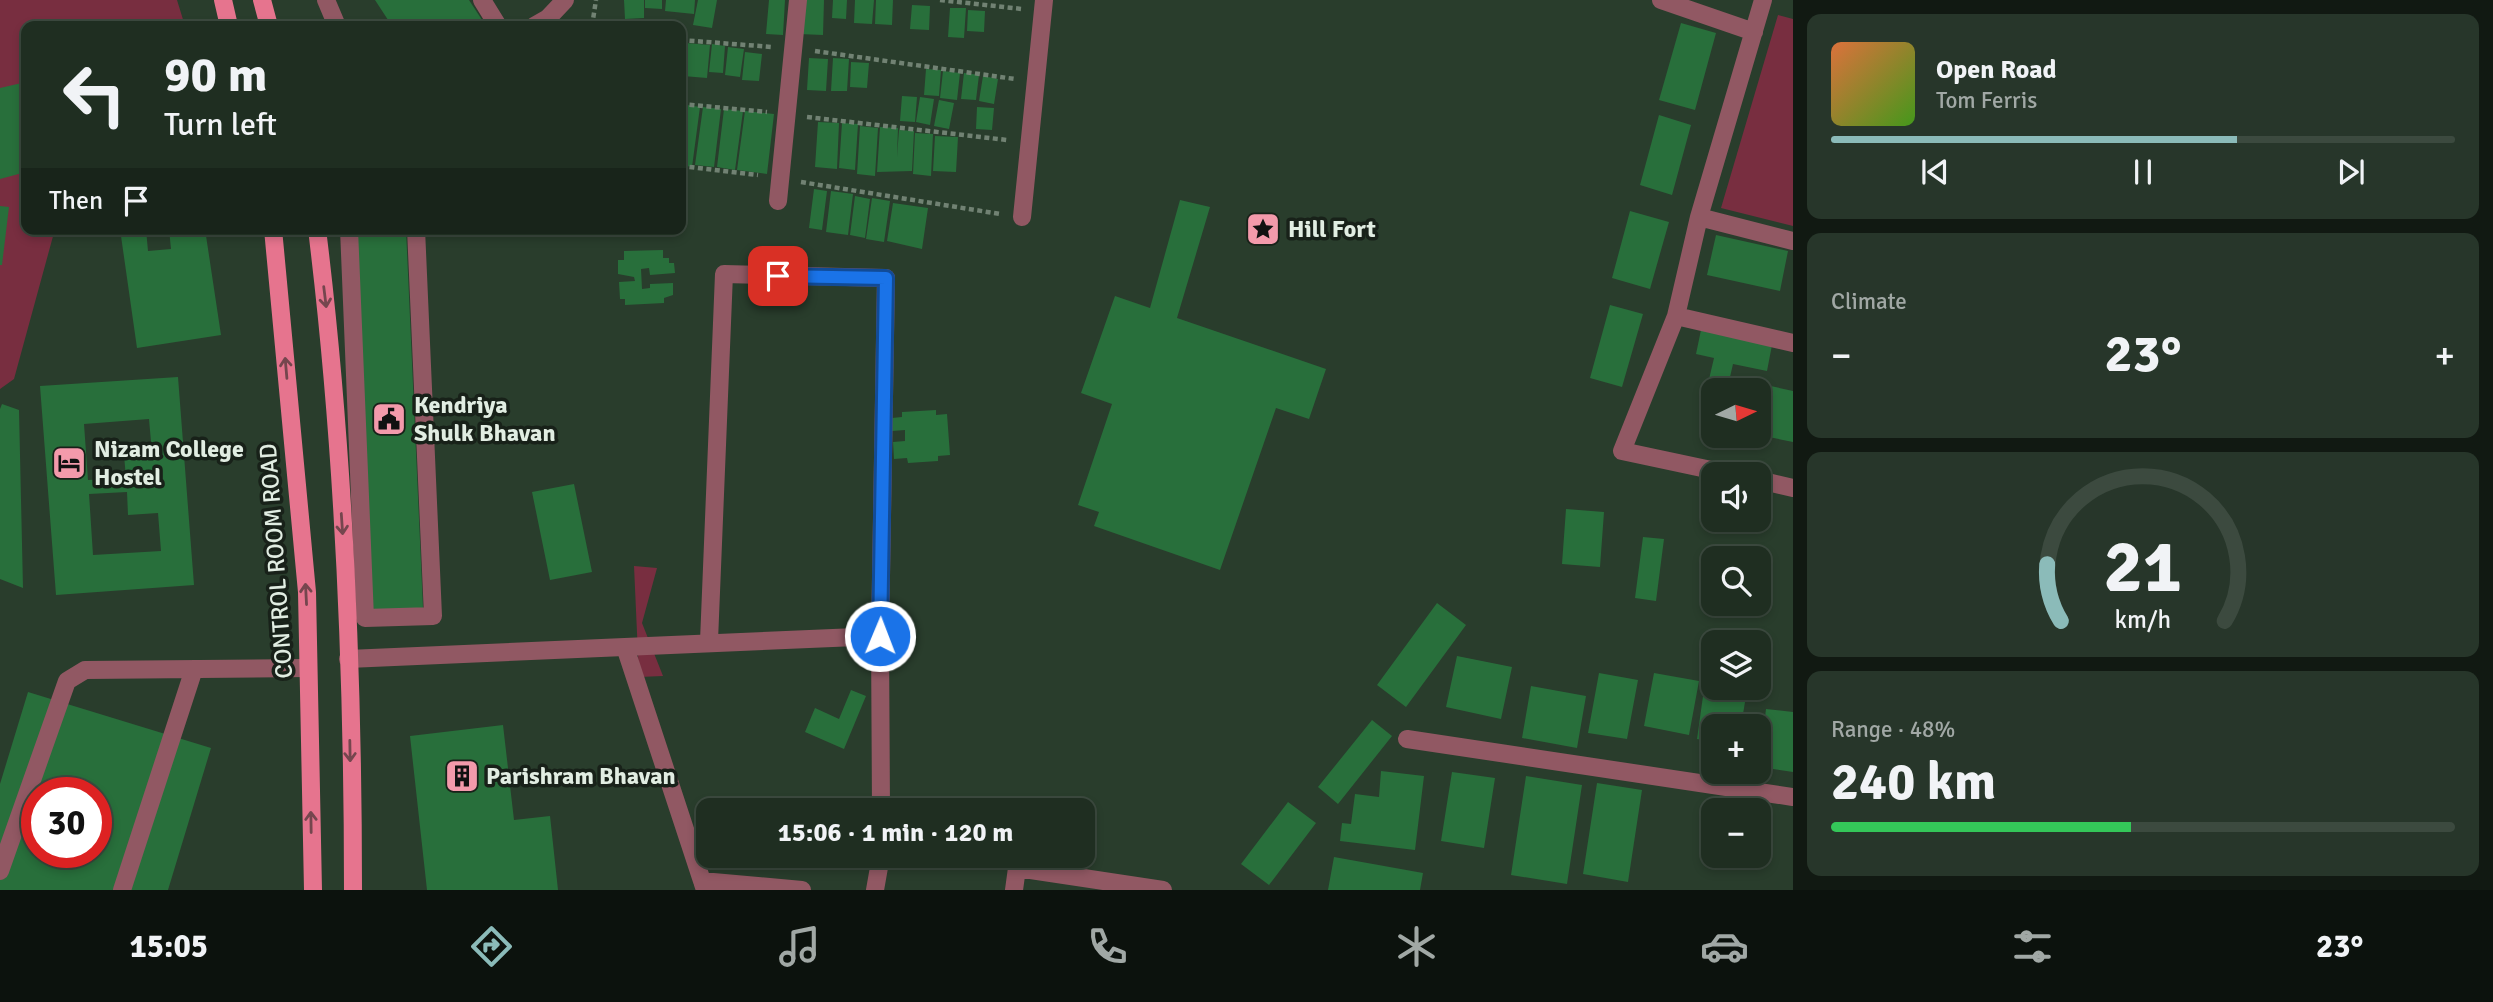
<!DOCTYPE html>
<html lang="en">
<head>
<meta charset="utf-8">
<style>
  body { margin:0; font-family:Signika,sans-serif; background:#27362a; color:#f1f3f6; height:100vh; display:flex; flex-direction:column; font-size:26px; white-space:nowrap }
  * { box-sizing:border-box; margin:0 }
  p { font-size:23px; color:#a1a8a5 }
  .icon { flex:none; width:38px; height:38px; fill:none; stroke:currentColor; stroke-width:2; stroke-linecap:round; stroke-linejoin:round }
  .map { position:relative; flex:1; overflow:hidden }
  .drawer { display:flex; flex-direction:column; gap:14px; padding:14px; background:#111912; width:700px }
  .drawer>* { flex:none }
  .top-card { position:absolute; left:21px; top:21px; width:665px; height:214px; border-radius:14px; box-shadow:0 4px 10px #0003,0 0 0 2px #3c4a3f; background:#1f2e21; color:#f1f3f6; overflow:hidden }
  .needle { width:46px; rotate:85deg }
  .buttons { position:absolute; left:1701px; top:378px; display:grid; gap:14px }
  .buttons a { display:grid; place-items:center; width:70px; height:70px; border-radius:14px; background:#1f2e21; box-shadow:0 4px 10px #0003,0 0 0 2px #3c4a3f; font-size:35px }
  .speed { position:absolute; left:21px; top:777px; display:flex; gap:14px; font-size:35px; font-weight:700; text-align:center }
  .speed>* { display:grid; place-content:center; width:91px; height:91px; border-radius:50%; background:#1f2e21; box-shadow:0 4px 10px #0003,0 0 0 2px #3c4a3f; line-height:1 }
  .speed .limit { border:10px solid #d22; background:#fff; color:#111 }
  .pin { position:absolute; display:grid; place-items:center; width:60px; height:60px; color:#fff; margin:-30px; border-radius:14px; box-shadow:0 4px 10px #0006 }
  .me { position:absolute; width:77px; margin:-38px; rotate:1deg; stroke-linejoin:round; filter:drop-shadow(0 0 5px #0008) }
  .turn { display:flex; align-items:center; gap:24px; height:147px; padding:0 28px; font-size:32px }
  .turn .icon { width:91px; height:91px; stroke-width:2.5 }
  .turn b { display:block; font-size:49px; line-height:60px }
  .then { display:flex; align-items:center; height:66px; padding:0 28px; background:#0003; gap:14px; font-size:26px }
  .big { font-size:52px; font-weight:700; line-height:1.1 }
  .drawer .card { flex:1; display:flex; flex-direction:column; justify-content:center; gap:10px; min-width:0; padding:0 24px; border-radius:14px; background:#27362a }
  .drawer .dial { align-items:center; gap:0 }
  .dial svg { height:182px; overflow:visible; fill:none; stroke:#3c4a3f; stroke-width:7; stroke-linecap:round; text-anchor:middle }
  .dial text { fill:#f1f3f6; stroke:none }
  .song { display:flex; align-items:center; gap:21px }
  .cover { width:84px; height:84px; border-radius:10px; background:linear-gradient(135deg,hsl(20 70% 55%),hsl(100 70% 35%)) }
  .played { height:7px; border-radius:4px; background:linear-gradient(90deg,#8bbbb9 65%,#3c4a3f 65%) }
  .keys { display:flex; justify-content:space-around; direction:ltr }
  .heat { display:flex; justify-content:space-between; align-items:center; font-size:38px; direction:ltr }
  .charge { height:10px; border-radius:5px; background:linear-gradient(90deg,#34c759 48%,#3c4a3f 0) }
  .trip { position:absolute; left:696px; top:798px; width:399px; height:70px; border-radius:14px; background:#1f2e21; box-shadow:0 4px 10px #0003,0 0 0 2px #3c4a3f; font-weight:700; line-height:70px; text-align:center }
  .menu { display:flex; height:112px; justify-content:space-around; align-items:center; background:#0c120d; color:#a1a8a5 }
  .menu .icon { width:49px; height:49px }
  .menu .current { color:#8bbbb9 }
  .menu b { font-size:32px; color:#f1f3f6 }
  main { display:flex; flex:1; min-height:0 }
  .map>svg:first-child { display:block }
  .green { fill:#782e40 }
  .building { fill:#286f3b; fill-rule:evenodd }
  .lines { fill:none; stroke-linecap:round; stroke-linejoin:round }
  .path { stroke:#718273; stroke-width:4.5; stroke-dasharray:5 3.5; stroke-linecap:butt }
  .minor { stroke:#915863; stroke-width:18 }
  .major { stroke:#e6748e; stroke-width:18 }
  .oneway { stroke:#75464e }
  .route-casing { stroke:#114b97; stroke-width:18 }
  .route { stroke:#1a73e8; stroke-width:12 }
  .labels { text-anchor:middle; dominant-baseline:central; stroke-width:7; stroke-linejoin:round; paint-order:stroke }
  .poi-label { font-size:24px; font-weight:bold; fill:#e1ede2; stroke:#182119; text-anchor:start }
  .street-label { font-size:24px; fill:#e1ede2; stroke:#182119 }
</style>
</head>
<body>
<main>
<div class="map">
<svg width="1793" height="890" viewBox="0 0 1793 890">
  <rect width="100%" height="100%" fill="#293d2c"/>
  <!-- green -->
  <path class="green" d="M0,0H177L185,26H26V229H55L14,379L0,389Z
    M1778,15L1793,19V226L1721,208Z
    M634,566L657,568L642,623L663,676L639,677Z"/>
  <!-- building -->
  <path class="building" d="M375,0H469L486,26H392Z
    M624,0H644V18L625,19Z
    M645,0H662V9L645,8Z
    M666,0H695L694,14L665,11Z
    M698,0H717L712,28L693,25Z
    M769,0H785L783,35L766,34Z
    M800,0H824L823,35L799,34Z
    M833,0H847L846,19L832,18Z
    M855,0H874L872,24L854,23Z
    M876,0H893L892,25L875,24Z
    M912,5L930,6L929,30L910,29Z
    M950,8H966L964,38L948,37Z
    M968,10L985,11L984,32L967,31Z
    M1681,23L1716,33L1695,110L1659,100Z
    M686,43L710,45L707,78L683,76Z
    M712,44L725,46L723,73L709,72Z
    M728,47L744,49L740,77L725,75Z
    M745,52L762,54L759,81L742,80Z
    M809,58L828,59L826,91L807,90Z
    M833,58L849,59L847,91H831Z
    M851,62L869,63L867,88L850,87Z
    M926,69L941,70L939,96L924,95Z
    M943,71L960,73L957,100L940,98Z
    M964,73L979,75L976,100L961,99Z
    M983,76L998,79L994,104L979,101Z
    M26,82V172L0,179V88Z
    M902,96L917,97L915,122L900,121Z
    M920,97L934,99L930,125L916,122Z
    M939,100L954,103L949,129L934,126Z
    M681,104L700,107L692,167L681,165Z
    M703,107L721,109L714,167L695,165Z
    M977,107L994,108L992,130L976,129Z
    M724,109L743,111L735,170L717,167Z
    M745,111L774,114L767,174L737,170Z
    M1659,115L1691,125L1672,195L1640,185Z
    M818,122L839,123L837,169L815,167Z
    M842,123L858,124L855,170L839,168Z
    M860,126L878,128L875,176L857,174Z
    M880,127L898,128L897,157L899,130L914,131L912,171L877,172Z
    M915,133L933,134L931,176L913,174Z
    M935,136L958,137L956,172L933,171Z
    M814,189L827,191L822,230L809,228Z
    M831,191L853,194L848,235L826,232Z
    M855,196L870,199L865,238L850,235Z
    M872,198L890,201L884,242L866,239Z
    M1180,200L1210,207L1177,318L1326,369L1309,419L1276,408L1220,570L1094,526L1099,512L1078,505L1112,404L1081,393L1115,296L1150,308Z
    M893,203L928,208L922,249L887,241Z
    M0,206L9,207L2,265H0Z
    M1630,211L1669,222L1650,289L1612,278Z
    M120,229H146L148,251L171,249L169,229H205L221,335L137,348Z
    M356,229H406L423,608L373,611Z
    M1716,235L1788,251L1780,291L1707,275Z
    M663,250V258H669V263H674L675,273L650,275L649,268L641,269L642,289L650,288V284L673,283V295L664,298V303L625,305V299H620L619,282L635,281L634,277L618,274V260H624V251Z
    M1610,305L1643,314L1622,387L1590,378Z
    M1701,330L1772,345L1767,371L1733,364L1727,390H1713V394L1706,392L1714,358L1696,354Z
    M178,377L194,585L56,595L40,386ZM149,419L152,453L124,455L126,478L88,480L84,424ZM127,492L128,515L158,513L161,551L93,555L89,494Z
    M1766,385L1793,391V442L1759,435V419Z
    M2,404L19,410L23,588L0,579V409Z
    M936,410V415L947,414L950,455L938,456V461L908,463L907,458L894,459L893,442L905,441V430L892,431V418L902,417V412Z
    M574,484L592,572L550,580L532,492Z
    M1566,509L1604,512L1600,567L1562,564Z
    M1643,537L1664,539L1656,601L1635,598Z
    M1437,603L1466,625L1406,707L1377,685Z
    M1457,656L1512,667L1501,719L1446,707Z
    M1599,673L1638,680L1627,739L1588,733Z
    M1654,673L1699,681L1689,735L1644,726Z
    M1531,686L1586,696L1577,748L1522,738Z
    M1704,689L1746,696L1741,726H1713V742L1697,739Z
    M851,690L866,696L844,749L805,732L815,708L839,719Z
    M28,692L211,748L168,890H0V784ZM37,793H96V852H37Z
    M1766,709L1793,712V772L1759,767Z
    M1372,720L1392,736L1338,804L1318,787Z
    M503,725L514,820L550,816L558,890H427L410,736Z
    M1381,771L1424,776L1415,850L1340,841L1342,823L1351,824L1355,794L1379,797Z
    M1452,772L1495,778L1484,848L1441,841Z
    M1526,776L1582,785L1567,884L1511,875Z
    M1597,783L1642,790L1628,882L1583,874Z
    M1288,802L1316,823L1269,885L1241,864Z
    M1334,857L1423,873L1420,890H1328Z"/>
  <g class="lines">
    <!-- path -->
    <path class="path" d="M940,0L1022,9
      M592,26L596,0
      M681,40L772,47
      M815,51L1015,79
      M681,104L767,112
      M807,117L1007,140
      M681,166L758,175
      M801,182L1000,214"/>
    <!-- minor -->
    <path class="minor" d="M326,0L337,26
      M482,0L498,26
      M1661,0L1754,32
      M534,26L548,18L565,0
      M778,201L798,0
      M1022,217L1044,0
      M1699,217L1793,241
      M349,229L365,618L433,616L416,229
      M1676,316L1793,343
      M1730,474L1622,451L1676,316L1699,217L1763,0
      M1759,480L1793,488
      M709,641L724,274L886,278L880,636
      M625,647L705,890
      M348,659L880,636L881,810
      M1407,739L1793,797
      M0,871L67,681L85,670L308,668
      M702,881L802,890
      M122,890L194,669
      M875,890L881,856
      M1014,890L1017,868L1163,890"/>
    <!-- major -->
    <path class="major" d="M223,0L229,26
      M262,0L269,26
      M273,229L307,592L313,890
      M317,229C344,448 353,670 353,890"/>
  </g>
  <!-- one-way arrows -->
  <defs><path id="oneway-shaft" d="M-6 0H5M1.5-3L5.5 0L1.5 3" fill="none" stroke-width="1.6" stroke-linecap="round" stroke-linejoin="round" transform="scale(1.75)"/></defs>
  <g class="oneway">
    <use href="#oneway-shaft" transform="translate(325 297) rotate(83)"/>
    <use href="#oneway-shaft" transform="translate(286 368) rotate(-95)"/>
    <use href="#oneway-shaft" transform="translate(342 524) rotate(86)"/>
    <use href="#oneway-shaft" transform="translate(306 594) rotate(-93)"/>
    <use href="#oneway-shaft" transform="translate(350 751) rotate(89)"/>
    <use href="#oneway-shaft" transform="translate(311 822) rotate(-91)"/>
  </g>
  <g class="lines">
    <!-- route casing -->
    <g class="route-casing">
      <path id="route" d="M778,276L886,278L880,636"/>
    </g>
    <!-- route -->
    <use href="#route" class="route"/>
  </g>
  <!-- icons -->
  <defs>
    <g id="sight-square" transform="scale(1.75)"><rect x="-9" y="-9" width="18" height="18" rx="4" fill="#f39aab" stroke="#182119"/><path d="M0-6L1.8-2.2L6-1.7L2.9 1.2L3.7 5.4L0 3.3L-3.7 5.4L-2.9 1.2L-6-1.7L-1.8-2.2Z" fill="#111"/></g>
    <g id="civic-square" transform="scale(1.75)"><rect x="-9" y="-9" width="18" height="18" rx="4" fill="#f39aab" stroke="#182119"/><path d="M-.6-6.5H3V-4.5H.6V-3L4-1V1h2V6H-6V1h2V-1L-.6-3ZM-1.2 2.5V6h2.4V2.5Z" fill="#111"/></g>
    <g id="hotel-square" transform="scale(1.75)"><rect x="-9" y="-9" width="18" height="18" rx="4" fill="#f39aab" stroke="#182119"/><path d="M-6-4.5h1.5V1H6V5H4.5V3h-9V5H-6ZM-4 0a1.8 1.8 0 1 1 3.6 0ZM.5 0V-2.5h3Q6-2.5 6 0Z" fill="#111"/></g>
    <g id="building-square" transform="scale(1.75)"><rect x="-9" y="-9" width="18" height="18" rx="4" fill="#f39aab" stroke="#182119"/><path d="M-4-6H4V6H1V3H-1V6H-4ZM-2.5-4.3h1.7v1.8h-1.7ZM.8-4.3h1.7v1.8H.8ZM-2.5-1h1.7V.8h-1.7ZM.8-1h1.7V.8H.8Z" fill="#111"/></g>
  </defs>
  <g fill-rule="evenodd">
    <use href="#sight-square" x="1263" y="229"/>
    <use href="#civic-square" x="389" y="419"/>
    <use href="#hotel-square" x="69" y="463"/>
    <use href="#building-square" x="462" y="776"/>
  </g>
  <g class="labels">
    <!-- poi labels -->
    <g class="poi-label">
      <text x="1288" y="229">Hill Fort</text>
      <text x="414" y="405">Kendriya<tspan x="414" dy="28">Shulk Bhavan</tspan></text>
      <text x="94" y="449">Nizam College<tspan x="94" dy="28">Hostel</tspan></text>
      <text x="486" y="776">Parishram Bhavan</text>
    </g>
    <!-- street labels -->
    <g class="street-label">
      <text transform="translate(276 561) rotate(-94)">CONTROL ROOM ROAD</text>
    </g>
  </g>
</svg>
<div class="buttons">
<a><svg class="needle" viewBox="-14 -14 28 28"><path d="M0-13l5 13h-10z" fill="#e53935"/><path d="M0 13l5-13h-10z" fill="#a1a8a5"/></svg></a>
<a><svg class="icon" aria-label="sound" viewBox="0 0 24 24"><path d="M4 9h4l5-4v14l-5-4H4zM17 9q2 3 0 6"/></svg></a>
<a><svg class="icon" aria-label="search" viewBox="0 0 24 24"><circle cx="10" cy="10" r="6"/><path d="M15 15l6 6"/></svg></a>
<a><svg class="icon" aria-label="layers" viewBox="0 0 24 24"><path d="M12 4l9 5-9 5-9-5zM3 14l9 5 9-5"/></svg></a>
<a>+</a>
<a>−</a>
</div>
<div class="speed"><div class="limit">30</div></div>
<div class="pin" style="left:778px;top:276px;background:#d93025"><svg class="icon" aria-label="arrive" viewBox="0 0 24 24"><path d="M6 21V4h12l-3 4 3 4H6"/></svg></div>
<svg class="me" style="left:880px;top:636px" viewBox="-20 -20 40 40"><circle r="17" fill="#1a73e8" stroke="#fff" stroke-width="3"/><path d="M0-11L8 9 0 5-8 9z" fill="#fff"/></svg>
<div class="trip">15:06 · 1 min · 120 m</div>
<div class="top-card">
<div class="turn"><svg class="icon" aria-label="left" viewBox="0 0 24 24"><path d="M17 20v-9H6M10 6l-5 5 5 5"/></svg><div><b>90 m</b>Turn left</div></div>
<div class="then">Then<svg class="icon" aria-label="arrive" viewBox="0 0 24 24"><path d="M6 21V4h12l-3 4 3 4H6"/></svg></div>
</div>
</div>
<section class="drawer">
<div class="card">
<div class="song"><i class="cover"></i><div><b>Open Road</b><p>Tom Ferris</p></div></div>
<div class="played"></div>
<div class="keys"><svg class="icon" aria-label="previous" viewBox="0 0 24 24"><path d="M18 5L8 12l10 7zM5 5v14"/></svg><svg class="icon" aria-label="pause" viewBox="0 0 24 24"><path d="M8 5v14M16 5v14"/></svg><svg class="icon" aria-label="next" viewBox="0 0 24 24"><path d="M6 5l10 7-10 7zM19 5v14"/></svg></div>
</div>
<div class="card"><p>Climate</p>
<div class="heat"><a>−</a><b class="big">23°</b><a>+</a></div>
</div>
<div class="card dial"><svg viewBox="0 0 100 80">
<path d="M14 69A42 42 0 1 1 86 69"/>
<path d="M14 69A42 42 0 0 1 8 44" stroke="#8bbbb9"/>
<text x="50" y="56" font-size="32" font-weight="700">21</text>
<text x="50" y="72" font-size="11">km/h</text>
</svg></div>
<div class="card"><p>Range · 48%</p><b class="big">240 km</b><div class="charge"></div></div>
</section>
</main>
<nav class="menu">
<b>15:05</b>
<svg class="icon current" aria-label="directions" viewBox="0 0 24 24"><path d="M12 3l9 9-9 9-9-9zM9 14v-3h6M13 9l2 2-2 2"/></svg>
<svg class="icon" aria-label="music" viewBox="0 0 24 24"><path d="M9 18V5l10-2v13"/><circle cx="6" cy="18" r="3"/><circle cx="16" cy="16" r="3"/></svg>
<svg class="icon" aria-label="phone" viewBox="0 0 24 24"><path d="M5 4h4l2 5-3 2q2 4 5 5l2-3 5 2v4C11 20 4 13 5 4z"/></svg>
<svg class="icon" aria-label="climate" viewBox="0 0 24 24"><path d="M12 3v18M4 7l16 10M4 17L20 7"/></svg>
<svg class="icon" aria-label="car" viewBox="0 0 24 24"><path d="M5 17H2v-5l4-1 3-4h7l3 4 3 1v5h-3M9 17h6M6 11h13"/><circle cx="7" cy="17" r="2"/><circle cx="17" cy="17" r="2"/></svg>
<svg class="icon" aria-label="filters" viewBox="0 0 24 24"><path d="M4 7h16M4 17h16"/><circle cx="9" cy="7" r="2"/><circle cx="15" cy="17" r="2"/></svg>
<b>23°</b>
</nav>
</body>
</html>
